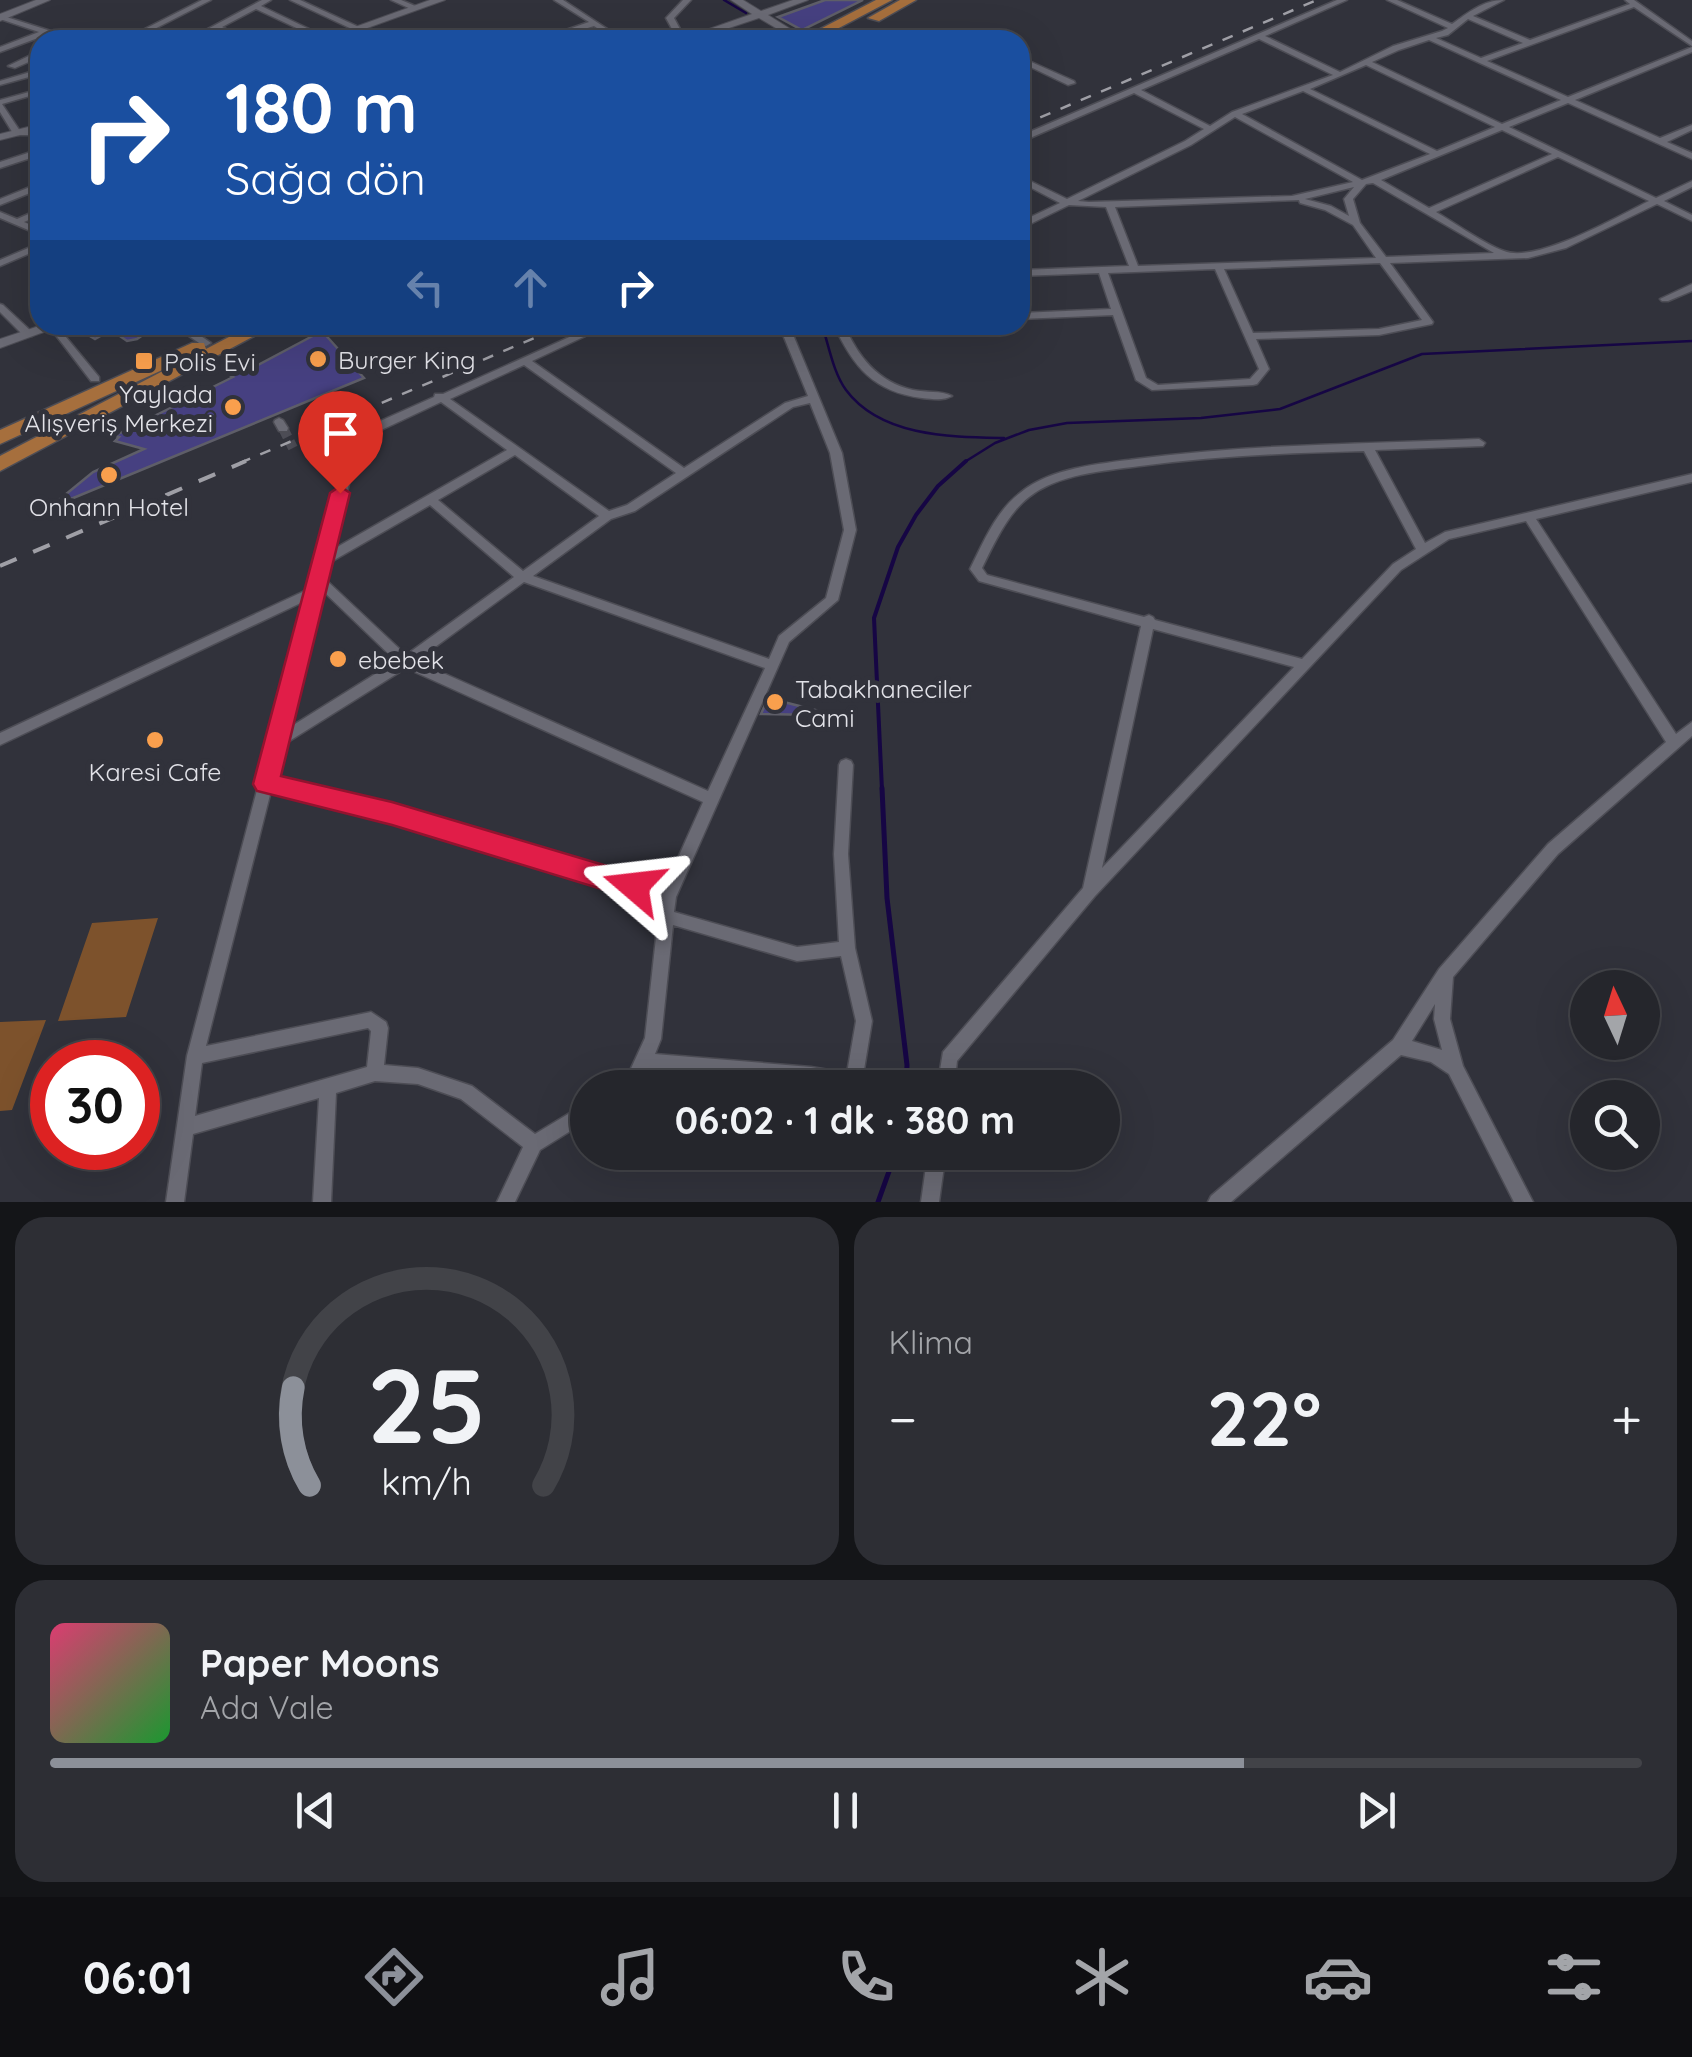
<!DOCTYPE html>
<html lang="tr">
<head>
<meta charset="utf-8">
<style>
  body { margin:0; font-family:Quicksand,sans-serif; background:#2d2e34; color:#f1f3f6; height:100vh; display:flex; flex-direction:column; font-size:38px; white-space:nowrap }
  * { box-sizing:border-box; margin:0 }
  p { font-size:32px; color:#a3a5a9 }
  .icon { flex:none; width:55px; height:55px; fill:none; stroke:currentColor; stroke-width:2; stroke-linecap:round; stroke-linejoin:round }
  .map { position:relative; height:1202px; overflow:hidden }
  .sheet { display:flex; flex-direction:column; gap:15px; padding:15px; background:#141518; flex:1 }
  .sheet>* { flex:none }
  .guide { position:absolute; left:30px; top:30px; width:1000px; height:305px; border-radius:30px; box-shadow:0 10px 40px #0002,0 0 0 2px #424348; background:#1a4fa0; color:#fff; overflow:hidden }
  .needle { width:65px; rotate:356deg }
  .tools { position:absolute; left:1570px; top:970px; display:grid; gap:20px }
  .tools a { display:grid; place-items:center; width:90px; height:90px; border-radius:50%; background:#25262c; box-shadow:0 10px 40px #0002,0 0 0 2px #424348; font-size:50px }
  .speed { position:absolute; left:30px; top:1040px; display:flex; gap:20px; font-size:50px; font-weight:700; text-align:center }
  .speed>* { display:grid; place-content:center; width:130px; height:130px; border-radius:50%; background:#25262c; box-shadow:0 10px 40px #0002,0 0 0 2px #424348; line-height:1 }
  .speed .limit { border:15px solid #d22; background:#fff; color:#111 }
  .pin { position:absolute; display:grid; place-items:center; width:85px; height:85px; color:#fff; margin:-102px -42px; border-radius:50% 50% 50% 0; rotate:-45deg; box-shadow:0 0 10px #0007 }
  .pin .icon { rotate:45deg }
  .me { position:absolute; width:110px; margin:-55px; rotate:287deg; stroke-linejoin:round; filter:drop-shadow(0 0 8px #0008) }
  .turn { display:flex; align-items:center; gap:35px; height:210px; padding:0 30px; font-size:45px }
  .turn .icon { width:130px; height:130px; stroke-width:2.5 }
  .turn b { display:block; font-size:70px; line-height:85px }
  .lanes { display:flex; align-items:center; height:95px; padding:0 30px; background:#0003; justify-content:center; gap:50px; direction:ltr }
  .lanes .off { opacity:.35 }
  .big { font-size:75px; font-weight:700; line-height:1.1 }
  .sheet .card { flex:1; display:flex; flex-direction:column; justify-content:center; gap:15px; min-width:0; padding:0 35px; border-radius:30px; background:#2d2e34 }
  .sheet .dial { align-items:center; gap:0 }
  .dial svg { height:260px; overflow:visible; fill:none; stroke:#424348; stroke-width:7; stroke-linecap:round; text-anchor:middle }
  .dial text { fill:#f1f3f6; stroke:none }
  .song { display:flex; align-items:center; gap:30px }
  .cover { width:120px; height:120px; border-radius:15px; background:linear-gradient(135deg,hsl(340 70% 55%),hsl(130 70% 35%)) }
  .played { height:10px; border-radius:5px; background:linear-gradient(90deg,#8c9099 75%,#424348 75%) }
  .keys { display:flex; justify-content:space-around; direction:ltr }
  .heat { display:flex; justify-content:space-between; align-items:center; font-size:55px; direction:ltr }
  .sheet .tiles { flex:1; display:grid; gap:15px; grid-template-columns:1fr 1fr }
  .card:last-child { grid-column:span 2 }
  .trip { position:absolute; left:570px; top:1070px; width:550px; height:100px; border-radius:50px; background:#25262c; box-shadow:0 10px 40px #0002,0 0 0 2px #424348; font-weight:700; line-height:100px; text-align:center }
  .menu { display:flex; height:160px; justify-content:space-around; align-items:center; background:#0f0f12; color:#a3a5a9 }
  .menu .icon { width:70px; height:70px }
  .menu .current { color:#8c9099 }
  .menu b { font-size:45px; color:#f1f3f6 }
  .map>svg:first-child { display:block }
  .green { fill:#7d522c }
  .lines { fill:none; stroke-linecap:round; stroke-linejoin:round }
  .stream-far2 { stroke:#160644; stroke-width:2.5 }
  .stream-far1 { stroke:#160644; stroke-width:4 }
  .stream { stroke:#160644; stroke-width:5 }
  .building { fill:#464081; stroke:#5e5e68; stroke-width:2.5 }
  .minor-tunnel { stroke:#4c4c55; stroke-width:10; stroke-dasharray:10 5; stroke-linecap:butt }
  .minor-casing { stroke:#4d4d55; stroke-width:3 }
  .secondary-casing { stroke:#4d4d55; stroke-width:2 }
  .trunk-casing { stroke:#4d4d55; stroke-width:3 }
  .minor { fill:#6a6a74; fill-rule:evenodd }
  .secondary { fill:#6a6a74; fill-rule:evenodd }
  .trunk { fill:#a66f3d; fill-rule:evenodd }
  .rail-far1 { stroke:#9f9fa6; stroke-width:2.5; stroke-dasharray:11 11; stroke-linecap:butt }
  .rail { stroke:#9f9fa6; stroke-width:4; stroke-dasharray:18 18; stroke-linecap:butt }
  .route { fill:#e11d48; stroke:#92132f; stroke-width:2.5 }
  .poi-dot { fill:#f99f4d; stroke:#31323b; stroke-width:4 }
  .labels { text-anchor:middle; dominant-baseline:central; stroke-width:10; stroke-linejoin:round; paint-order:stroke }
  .poi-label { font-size:25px; fill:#e2e2e8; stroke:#31323b; text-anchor:start }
</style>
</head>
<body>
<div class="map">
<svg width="1692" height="1202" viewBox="0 0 1692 1202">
  <rect width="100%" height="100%" fill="#31323b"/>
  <!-- green -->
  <path class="green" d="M158,918L126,1017L58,1021L92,923Z
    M46,1020L12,1110L0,1111V1022Z"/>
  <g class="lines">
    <!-- stream-far2 -->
    <path class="stream-far2" d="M724,0L746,13
      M822,325C829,346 833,372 846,390C881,437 951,437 1004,438
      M963,463L995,443L1029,430L1067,423L1201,418L1280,409L1422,354L1692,341"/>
    <!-- stream-far1 -->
    <path class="stream-far1" d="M882,790L874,618L898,547L916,515L938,486L966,461"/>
    <!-- stream -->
    <path class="stream" d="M882,788L887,898L907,1065L906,1088
      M878,1202L896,1152"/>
  </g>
  <!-- building -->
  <path class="building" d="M825,0H863L802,30L778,17Z
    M89,325H144L150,330L137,339L127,341L111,330L95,339L80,330Z
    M322,331L364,378L49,508L93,472L144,449L115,441L119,437L114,436L233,377L228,374L251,362L256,366Z
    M768,698L819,711L818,715L761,714Z"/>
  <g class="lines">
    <!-- minor-tunnel -->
    <path class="minor-tunnel" d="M283,428L293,448"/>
    <!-- minor casing -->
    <g class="minor-casing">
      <path id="minor" d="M202,0H211L133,40H123Z
        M262,0H271L261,6L330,39L322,40L256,9L222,27L249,40H239L216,29L197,40H187Z
        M290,0H300L361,28L354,30Z
        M391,0H401L420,8L413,10Z
        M554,0H563L624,40H615L594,26L549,40H537L589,22Z
        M683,0H691L674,18L686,40H678L666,18Z
        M1337,0H1347L1265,36L1340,72L1393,46L1442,31L1448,28L1387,0H1397L1452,24C1468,13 1483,0 1504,0L1473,16L1530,40L1630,4L1625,0H1634L1692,41V46L1634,7L1487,61L1568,97L1692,47V52L1575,100L1660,138L1692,125V130L1667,142L1692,153V159L1568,103L1509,127L1656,198L1692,181V187L1664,201L1692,215V221L1657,204L1566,248L1528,258L1390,263L1433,322L1432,324L1379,335L1256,339L1269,369L1257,384L1253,385L1152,390L1136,380L1113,315L1020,319V313L1111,309L1099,273L1020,276V270L1129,266L1106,207L1069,205L1020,229V222L1060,203L1020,182V176L1067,199L1185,141L1204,129L1134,93L1023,141H1020V136ZM1468,19L1523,43L1481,58L1436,38L1448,35ZM1259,39L1333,75L1232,112L1210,126L1141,90ZM1429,40L1561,100L1502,124L1372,62L1399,50ZM1366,65L1495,127L1437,151L1310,89ZM1303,91L1430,154L1362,180L1242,114ZM1235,117L1353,182L1292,196L1089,202L1078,201L1191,145ZM1502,130L1552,154L1429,208L1381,180ZM1558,157L1649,201C1618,216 1536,264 1504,251C1484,244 1455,223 1436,212ZM1373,183L1494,253L1386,257L1360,223L1353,199L1366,184ZM1354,187L1344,199L1349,216L1331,206L1305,199ZM1299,200L1300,203L1325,210L1353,225L1376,258L1138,266L1115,207ZM1380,263L1422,320L1379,329L1253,333L1224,269ZM1215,269L1259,369L1250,379L1158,385L1146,378L1108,273Z
        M0,15L73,38L74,40H63L46,35L0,52V47L39,32L0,19Z
        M37,52H40V57L15,68L8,66Z
        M1020,57L1074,81L1075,83L1068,85L1020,62Z
        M37,70H40V74L0,85V81Z
        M40,89V93L2,104L20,131H34L40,136V142L29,135H14L0,112V100Z
        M40,149V155L0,168V162Z
        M40,183V189L0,205V199Z
        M40,209V215L24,222L40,229V235L0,218V212L17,219Z
        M40,243V249L0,266V260Z
        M1692,284V291L1668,301H1662L1660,299Z
        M0,304L3,305L32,332V336H24L0,312Z
        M48,325H56L99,377V381H91Z
        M173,325H185L211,343L206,346L202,345Z
        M596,325H609L532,361L684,468L785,403L808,396L779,325H789L842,453L856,530L838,600L789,642L676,897L674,912L797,947L839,942L834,854L839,765L841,761L846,759L851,761L853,765L848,854L855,948L872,1021L861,1088H833L811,1083L648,1070L639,1088H616L618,1082L628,1075L645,1038L660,901L393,820L271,791L206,1046L371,1012L386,1022L388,1028L384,1065L418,1068L472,1086L535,1134L588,1102V1120L540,1150L515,1202H497L523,1147L461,1099L418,1084L375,1081L336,1093L331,1202H313L319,1098L193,1134L184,1202H166L187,1056L307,600L0,745V733L311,588L348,449L369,426L434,397L435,394H443ZM524,365L676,473L627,505L609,511L450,399ZM441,402L507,450L332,550L357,453L377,432ZM810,403L830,453L844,530L826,598L779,636L769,659L533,576L611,519L635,511L793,407ZM515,455L599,516L523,571L438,500ZM430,505L514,577L406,655L325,579L329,563ZM524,582L765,668L708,791L416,661ZM322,590L396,661L287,729ZM406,668L703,802L664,889L393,808L274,780L283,745ZM673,925L797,961L841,956L856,1021L847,1073L811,1067L655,1054L661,1039ZM368,1028L371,1031L367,1067L195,1116L202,1063Z
        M834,325H844C858,356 877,382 913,390C926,393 941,390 952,396C943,401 933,399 922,398C874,392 853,367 834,325Z
        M279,418L283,420L288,428L287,431H279L274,422L275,420Z
        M1479,439L1485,443L1483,446L1375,450L1425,543L1445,532L1692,474V482L1536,519L1676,734L1692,722V736L1558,854L1453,977L1450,1019L1463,1066L1533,1202H1514L1449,1074L1431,1062L1401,1055L1231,1202H1208L1211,1196L1393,1040L1439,969L1548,844L1666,742L1526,521L1449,539L1401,570L1095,896L957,1061L954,1088H937L943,1052L1083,888L1141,626L979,581L970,569C983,543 996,511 1020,493C1050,468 1098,464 1136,459C1250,444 1365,444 1479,439ZM1364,451L1416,549L1393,564L1302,659L1155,620L1153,617L1149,615L1144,617L1006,580L987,575L982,568C994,544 1007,514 1029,497C1058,474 1103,471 1140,466C1214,456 1289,453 1364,451ZM1153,629L1294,667L1102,868ZM1435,1004L1434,1019L1442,1050L1412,1041Z
        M928,1152H946L939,1202H921Z"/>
    </g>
    <!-- secondary casing -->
    <g class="secondary-casing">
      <path id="secondary" d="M36,0H50L0,21V14Z
        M430,0H445L334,40H319Z
        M731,0H743L761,11L793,0H808L768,15L808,40H796L759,18L693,40H678L752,14Z
        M40,124V130L0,140V134Z
        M42,325H63L0,348V339Z"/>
    </g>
    <!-- trunk casing -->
    <g class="trunk-casing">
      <path id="trunk" d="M876,0H892L816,40H799Z
        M900,0H916L879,21L868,18Z
        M252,325H275L0,471V456L182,361L0,444V430L192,343H204L206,349Z"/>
    </g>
    <!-- minor -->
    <use href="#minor" class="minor"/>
    <!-- secondary -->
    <use href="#secondary" class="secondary"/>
    <!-- trunk -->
    <use href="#trunk" class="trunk"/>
    <!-- rail-far1 -->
    <path class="rail-far1" d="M1020,126L1317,0
      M240,463L565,325"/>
    <!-- rail -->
    <path class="rail" d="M0,566L246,461"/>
  </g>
  <!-- route -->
  <path class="route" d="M340,486L350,493L281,776L392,802L634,874L643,878L647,886L643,895L634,899L392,825L257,791L253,784L330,493Z"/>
  <!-- markers -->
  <g class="poi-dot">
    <circle cx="318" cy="359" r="10"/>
    <rect x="134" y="351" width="20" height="20" rx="5"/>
    <circle cx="233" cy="407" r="10"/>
    <circle cx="109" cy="475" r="10"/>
    <circle cx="338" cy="659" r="10"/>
    <circle cx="775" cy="702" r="10"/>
    <circle cx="155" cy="740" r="10"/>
  </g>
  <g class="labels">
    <!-- poi labels -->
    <g class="poi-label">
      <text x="338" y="359">Burger King</text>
      <text x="164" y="361">Polis Evi</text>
      <text x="213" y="393" text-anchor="end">Yaylada<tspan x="213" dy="29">Alışveriş Merkezi</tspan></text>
      <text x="109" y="506" text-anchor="middle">Onhann Hotel</text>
      <text x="358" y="659">ebebek</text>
      <text x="795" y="688">Tabakhaneciler<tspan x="795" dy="29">Cami</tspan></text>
      <text x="155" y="771" text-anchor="middle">Karesi Cafe</text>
    </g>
  </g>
</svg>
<div class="tools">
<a><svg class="needle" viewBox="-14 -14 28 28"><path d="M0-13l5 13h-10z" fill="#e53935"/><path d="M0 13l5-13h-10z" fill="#a3a5a9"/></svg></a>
<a><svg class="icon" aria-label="search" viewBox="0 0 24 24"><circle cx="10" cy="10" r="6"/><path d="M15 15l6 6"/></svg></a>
</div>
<div class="speed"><div class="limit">30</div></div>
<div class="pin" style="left:340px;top:493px;background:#d93025"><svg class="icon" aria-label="arrive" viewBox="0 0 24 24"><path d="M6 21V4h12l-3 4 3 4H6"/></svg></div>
<svg class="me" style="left:634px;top:886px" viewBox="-20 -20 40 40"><path d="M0-17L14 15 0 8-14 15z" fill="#e11d48" stroke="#fff" stroke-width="4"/></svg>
<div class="trip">06:02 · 1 dk · 380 m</div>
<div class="guide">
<div class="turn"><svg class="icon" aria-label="right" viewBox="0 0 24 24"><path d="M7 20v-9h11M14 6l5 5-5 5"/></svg><div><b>180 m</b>Sağa dön</div></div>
<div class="lanes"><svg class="icon off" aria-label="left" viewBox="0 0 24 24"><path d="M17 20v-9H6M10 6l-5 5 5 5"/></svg><svg class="icon off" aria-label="ahead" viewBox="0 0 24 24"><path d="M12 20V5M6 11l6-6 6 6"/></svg><svg class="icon" aria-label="right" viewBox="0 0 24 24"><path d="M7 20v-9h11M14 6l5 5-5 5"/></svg></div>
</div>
</div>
<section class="sheet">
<div class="tiles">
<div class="card dial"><svg viewBox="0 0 100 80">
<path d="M14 69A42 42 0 1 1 86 69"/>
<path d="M14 69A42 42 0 0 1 9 39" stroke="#8c9099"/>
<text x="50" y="56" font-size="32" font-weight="700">25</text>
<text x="50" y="72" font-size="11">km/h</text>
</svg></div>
<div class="card"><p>Klima</p>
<div class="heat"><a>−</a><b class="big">22°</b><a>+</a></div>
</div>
<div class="card">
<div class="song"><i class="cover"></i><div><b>Paper Moons</b><p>Ada Vale</p></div></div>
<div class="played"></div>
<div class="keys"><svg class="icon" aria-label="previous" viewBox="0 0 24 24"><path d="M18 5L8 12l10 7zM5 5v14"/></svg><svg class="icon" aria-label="pause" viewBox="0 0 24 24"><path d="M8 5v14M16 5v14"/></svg><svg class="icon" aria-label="next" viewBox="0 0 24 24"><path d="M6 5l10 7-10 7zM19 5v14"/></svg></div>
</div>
</div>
</section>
<nav class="menu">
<b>06:01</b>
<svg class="icon current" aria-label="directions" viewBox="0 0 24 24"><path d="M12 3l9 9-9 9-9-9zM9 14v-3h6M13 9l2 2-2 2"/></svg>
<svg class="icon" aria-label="music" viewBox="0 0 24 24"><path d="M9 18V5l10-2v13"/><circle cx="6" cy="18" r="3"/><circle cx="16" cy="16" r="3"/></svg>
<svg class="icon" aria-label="phone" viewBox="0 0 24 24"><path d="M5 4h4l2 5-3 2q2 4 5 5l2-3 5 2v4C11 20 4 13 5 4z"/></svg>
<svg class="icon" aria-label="climate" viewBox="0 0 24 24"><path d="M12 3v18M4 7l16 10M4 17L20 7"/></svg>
<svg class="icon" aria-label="car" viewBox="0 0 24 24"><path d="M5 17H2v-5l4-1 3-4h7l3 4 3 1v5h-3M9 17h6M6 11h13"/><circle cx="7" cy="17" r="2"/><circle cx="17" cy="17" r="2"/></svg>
<svg class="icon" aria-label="filters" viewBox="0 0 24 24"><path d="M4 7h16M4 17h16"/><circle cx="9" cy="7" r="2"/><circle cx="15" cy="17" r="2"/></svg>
</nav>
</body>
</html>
